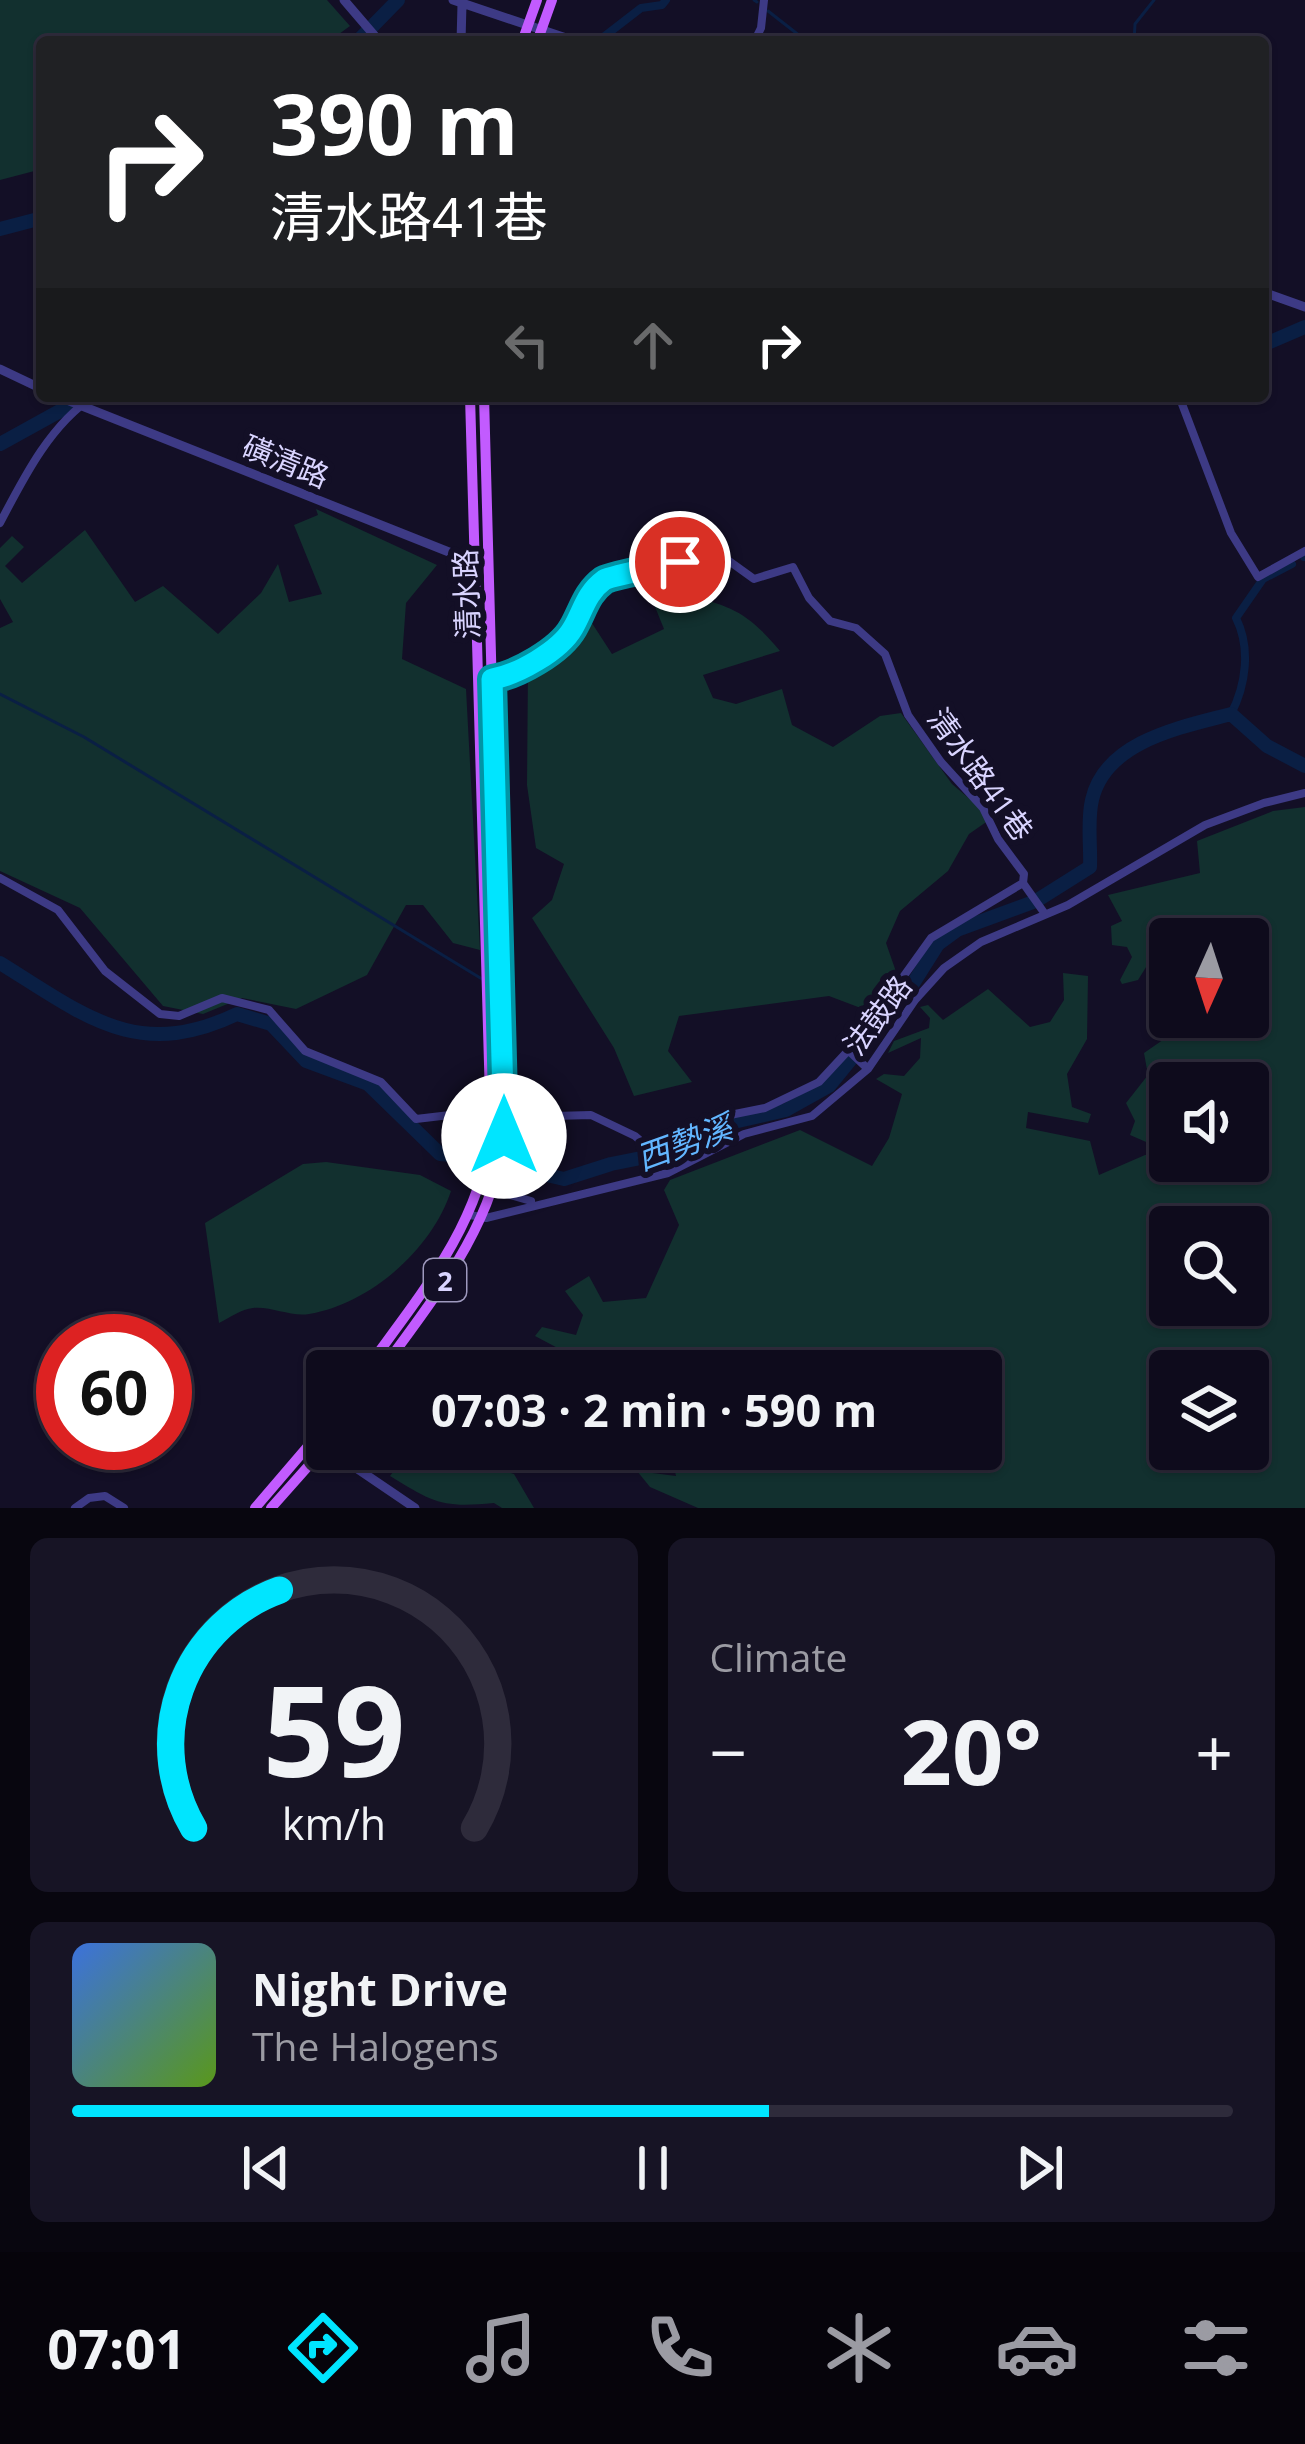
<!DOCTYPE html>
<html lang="en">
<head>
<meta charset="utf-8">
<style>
  body { margin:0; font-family:"Open Sans","Noto Sans TC",sans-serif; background:#171425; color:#f1f3f6; height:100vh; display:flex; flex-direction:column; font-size:45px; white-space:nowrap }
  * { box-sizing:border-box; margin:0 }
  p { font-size:39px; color:#9b9ba3 }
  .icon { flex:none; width:66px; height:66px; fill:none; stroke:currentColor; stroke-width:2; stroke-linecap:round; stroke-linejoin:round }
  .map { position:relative; height:1508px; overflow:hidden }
  .drawer { display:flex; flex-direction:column; gap:30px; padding:30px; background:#08060f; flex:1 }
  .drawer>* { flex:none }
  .top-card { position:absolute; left:36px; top:36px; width:1233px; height:366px; border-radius:12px; box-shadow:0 3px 9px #0004,0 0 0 3px #2e2b3b; background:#202124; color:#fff; overflow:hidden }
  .needle { width:78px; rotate:183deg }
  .fabs { position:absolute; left:1149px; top:918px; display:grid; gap:24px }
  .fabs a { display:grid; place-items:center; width:120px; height:120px; border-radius:12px; background:#0e0b1c; box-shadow:0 3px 9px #0004,0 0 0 3px #2e2b3b; font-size:60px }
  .speed { position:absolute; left:36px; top:1314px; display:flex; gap:24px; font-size:60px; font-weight:700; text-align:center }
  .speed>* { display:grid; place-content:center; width:156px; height:156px; border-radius:50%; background:#0e0b1c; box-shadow:0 3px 9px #0004,0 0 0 3px #2e2b3b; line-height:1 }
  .speed .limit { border:18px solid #d22; background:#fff; color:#111 }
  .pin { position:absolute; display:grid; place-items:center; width:102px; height:102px; color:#fff; margin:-51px; border:6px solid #fff; border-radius:50%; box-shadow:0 3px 12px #0007 }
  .me { position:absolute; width:132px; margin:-66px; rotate:0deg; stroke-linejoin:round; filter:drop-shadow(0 0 9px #0008) }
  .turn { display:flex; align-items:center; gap:42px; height:252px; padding:0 36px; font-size:54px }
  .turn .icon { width:156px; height:156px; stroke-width:2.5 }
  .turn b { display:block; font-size:84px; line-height:102px }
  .lanes { display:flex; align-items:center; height:114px; padding:0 36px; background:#0003; justify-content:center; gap:60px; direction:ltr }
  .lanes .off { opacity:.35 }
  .big { font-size:90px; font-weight:700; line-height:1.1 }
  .drawer .widget { flex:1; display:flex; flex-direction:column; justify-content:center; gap:18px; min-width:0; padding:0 42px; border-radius:18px; background:#171425 }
  .drawer .dial { align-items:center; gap:0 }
  .dial svg { height:312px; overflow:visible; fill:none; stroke:#2e2b3b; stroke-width:7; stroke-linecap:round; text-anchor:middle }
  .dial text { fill:#f1f3f6; stroke:none }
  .song { display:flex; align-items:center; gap:36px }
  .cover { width:144px; height:144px; border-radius:18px; background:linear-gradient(135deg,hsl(220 70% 55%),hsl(90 70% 35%)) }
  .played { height:12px; border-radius:6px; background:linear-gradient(90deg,#00e5ff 60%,#2e2b3b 60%) }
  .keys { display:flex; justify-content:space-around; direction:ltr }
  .heat { display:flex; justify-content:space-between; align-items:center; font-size:66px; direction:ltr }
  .drawer .tiles { flex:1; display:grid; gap:30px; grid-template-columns:1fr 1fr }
  .widget:last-child { grid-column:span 2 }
  .trip { position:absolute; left:306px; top:1350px; width:696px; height:120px; border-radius:12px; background:#0e0b1c; box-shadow:0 3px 9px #0004,0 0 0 3px #2e2b3b; font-weight:700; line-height:120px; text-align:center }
  .menu { display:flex; height:192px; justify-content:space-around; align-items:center; background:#06040b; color:#9b9ba3 }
  .menu .icon { width:84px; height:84px }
  .menu .current { color:#00e5ff }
  .menu b { font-size:54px; color:#f1f3f6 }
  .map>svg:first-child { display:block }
  .green { fill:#12302f; fill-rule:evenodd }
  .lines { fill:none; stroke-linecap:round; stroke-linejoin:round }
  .stream { stroke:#0a1f44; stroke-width:3 }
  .canal { stroke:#0a1f44; stroke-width:8 }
  .river { stroke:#0a1f44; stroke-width:14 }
  .minor { stroke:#3d3a85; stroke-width:8 }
  .tertiary { stroke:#3d3a85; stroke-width:9 }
  .primary { stroke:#c25bff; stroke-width:10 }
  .primary-bridge { stroke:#c25bff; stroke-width:10 }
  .route-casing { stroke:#0095a6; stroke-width:30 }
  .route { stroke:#00e5ff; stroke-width:21 }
  .labels { text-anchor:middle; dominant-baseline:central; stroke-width:12; stroke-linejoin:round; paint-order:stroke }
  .shield { fill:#130f26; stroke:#9e99be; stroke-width:3 }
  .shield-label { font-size:27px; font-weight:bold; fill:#d9d4ff }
  .street-label { font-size:30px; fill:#d9d4ff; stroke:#130f26 }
  .water-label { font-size:33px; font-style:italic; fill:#62b6ff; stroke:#130f26 }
</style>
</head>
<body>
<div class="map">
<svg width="1305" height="1508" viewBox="0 0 1305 1508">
  <rect width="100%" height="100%" fill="#130f26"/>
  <!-- green -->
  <path class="green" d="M0,0H327L350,26L328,42H42V169L0,180Z
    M316,509L437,565L406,603L402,659L466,689L480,950L453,943L423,905H406L367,975L296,1009L242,998L203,1014L163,1006L80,908L0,871V628L13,622L0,599V548L12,536L24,547L5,566L22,583L85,530L135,602L163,586L218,634L261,593L278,564L289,602L322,594L294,525L318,515Z
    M681,579L685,597C731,603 751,616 780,651L703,675L713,698L736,704L782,689L792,725L833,747L880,716L901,713L952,784L992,818L969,834L948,871L900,911L886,943L901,986L866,1010L829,996L679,1016L668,1051L692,1082L634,1096L614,1048L532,918L552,900L564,864L536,848L527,785L528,668L565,644L588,617L612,654L664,629L647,587Z
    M1305,807V1508H698L650,1487L637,1471L676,1476L670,1449H981V1371H601L535,1336L542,1327L576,1335L583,1315L565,1291L589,1276L603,1302L646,1298L679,1225L664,1190L670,1180L800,1130L872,1166L889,1138L902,1094L876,1079L884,1074L904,1076L920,1058L921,1038L888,1053L894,1041L929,1028L930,1018L920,1007L928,1005L943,1020L988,989L1030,1027L1050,1022L1064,1000L1063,973L1088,976L1087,1039L1067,1074L1072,1107L1091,1114L1088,1123L1028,1112L1026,1128L1090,1141L1099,1175L1145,1155H1155L1160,1148L1130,1135L1135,1121L1126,1103L1148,1075L1144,1053L1196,1017H1248V939H1170V951L1153,956L1138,980L1122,984L1120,980L1132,957L1127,947L1112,945L1111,926L1122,921L1108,895L1200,873L1197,841L1273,811ZM1248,1083V1161H1170V1083ZM1248,1227V1305H1170V1227ZM1248,1371V1449H1170V1371Z
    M326,1162L420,1175L451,1191C432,1249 370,1304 309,1314C291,1317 271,1306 253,1308C242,1309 229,1318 219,1323L205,1223L303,1164Z
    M404,1457H453L514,1474L534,1508H502L494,1503C442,1508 434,1503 390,1476Z"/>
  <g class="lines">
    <!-- stream -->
    <path class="stream" d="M754,0L757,2
      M768,11L800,36L840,42
      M1134,42L1135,24L1154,0
      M0,694L84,737L482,979"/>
    <!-- canal -->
    <path class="canal" d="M597,42L641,8L662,5L666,0
      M1304,557H1305
      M1231,714C1246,685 1251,648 1236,618L1263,579L1292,564"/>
    <!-- river -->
    <path class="river" d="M357,42L398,0
      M0,229L42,218
      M1263,345L1305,327
      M0,444L87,396
      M0,963C84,1015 137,1062 237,1014L271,1024L306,1061L368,1084L440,1154L471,1157L564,1179L611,1164L681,1150L716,1126L786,1110L829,1086L914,982L938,944L957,930L1036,901L1090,867C1091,846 1087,821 1092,800C1105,741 1182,727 1231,714L1267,746L1305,766"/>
    <!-- minor -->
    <path class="minor" d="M754,42L761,28L764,0
      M1179,396L1231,533L1258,577L1305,551
      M0,523C24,477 50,425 94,396
      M488,678L513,673L563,640L575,626L585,601L610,577L680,563L710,565L729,561L754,579L793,567L809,598L830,621L856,628L885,654L908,715L941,762L983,808L998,839L1024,874L1023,883L1045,914
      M0,878L58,910L105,971L160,1014L179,1016L222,998L269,1010L305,1051L381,1082L416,1119L450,1115L491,1134L519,1136L554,1116L591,1115L635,1136L650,1149L687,1140L730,1115L765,1108L819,1082L858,1040L931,938L1023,883
      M848,1050L868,1069
      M495,1181L507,1194L531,1201
      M470,1215L486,1218L668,1173L744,1134L812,1116L868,1069L915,1000L944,968L981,942L1068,905L1205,825L1264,803L1305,793
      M75,1508L89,1498L105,1496L124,1508"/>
    <!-- tertiary -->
    <path class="tertiary" d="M344,0L380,42
      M453,0L578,42
      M461,42L462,4
      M1263,292L1305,307
      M0,369L42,389
      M57,396L474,562
      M315,1440L415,1508"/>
    <!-- primary -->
    <path class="primary" d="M365,1371C419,1296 478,1228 491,1134L470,396
      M381,1371C432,1300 494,1226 504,1136L484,396
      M255,1508L327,1424
      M271,1508L327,1445"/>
    <!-- primary-bridge -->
    <path class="primary-bridge" d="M522,42L537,0
      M537,42L552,0"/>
  </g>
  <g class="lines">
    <!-- route casing -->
    <g class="route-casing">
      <path id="route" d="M504,1136L492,679C517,675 560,651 573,628C583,611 586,593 604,580C613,575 665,566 680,562"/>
    </g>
    <!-- route -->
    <use href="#route" class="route"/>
  </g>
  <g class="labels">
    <!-- shield labels -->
    <rect class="shield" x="424" y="1259" width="42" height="42" rx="9"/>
    <g class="shield-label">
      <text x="445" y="1280">2</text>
    </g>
    <!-- street labels -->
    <g class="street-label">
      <text transform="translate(286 461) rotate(22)">磺清路</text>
      <text transform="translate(466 594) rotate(-92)">清水路</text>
      <text transform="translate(981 774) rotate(54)">清水路41巷</text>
      <text transform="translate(877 1015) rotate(-53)">法鼓路</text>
    </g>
    <!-- water labels -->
    <g class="water-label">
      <text transform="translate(684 1142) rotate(-20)">西勢溪</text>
    </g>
  </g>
</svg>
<div class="fabs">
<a><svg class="needle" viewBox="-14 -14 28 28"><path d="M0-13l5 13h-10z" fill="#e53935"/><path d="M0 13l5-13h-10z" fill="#9b9ba3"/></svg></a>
<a><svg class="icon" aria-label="sound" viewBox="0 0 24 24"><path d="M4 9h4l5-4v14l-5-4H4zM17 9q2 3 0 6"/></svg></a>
<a><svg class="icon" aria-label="search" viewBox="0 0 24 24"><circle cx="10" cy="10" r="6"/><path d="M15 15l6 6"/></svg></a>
<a><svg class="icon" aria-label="layers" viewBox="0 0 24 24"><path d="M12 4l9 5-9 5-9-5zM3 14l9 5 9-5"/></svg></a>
</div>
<div class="speed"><div class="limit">60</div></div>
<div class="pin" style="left:680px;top:562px;background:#d93025"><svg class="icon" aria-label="arrive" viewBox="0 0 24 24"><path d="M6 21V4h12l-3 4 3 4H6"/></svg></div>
<svg class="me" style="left:504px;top:1136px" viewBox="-20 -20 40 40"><circle r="19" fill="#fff"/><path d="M0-13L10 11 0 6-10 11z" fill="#00e5ff"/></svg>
<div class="trip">07:03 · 2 min · 590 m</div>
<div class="top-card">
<div class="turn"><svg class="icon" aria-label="right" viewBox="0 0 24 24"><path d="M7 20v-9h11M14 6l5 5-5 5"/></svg><div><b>390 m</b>清水路41巷</div></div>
<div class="lanes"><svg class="icon off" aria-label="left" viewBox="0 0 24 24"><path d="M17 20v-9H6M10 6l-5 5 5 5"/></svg><svg class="icon off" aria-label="ahead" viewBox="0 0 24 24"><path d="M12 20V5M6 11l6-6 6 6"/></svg><svg class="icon" aria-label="right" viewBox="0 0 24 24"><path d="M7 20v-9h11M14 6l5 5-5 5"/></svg></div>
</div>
</div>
<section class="drawer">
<div class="tiles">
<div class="widget dial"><svg viewBox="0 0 100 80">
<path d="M14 69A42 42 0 1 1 86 69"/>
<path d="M14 69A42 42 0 0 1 36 8" stroke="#00e5ff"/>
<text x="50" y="56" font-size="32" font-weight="700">59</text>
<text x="50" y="72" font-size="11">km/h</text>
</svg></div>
<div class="widget"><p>Climate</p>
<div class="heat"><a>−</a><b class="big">20°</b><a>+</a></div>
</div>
<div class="widget">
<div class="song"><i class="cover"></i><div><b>Night Drive</b><p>The Halogens</p></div></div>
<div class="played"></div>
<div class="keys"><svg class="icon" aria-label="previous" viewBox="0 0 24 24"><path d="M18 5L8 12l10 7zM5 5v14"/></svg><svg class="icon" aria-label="pause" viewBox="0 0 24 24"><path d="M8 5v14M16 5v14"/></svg><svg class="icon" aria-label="next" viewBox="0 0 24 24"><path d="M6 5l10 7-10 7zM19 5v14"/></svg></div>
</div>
</div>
</section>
<nav class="menu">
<b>07:01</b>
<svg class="icon current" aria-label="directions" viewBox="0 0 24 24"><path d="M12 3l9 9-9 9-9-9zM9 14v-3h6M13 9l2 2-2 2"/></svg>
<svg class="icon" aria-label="music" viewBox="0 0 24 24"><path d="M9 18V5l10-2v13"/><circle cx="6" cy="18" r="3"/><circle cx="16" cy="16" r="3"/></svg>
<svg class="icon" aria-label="phone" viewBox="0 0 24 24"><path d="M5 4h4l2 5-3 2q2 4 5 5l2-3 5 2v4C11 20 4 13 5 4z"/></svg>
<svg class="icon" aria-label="climate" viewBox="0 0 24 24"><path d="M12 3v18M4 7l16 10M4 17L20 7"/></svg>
<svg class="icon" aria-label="car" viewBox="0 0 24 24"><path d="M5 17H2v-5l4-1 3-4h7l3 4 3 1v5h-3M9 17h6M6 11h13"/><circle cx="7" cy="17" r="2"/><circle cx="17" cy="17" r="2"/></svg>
<svg class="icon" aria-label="filters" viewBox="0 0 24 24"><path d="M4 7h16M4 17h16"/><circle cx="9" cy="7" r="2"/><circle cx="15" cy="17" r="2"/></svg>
</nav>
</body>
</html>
